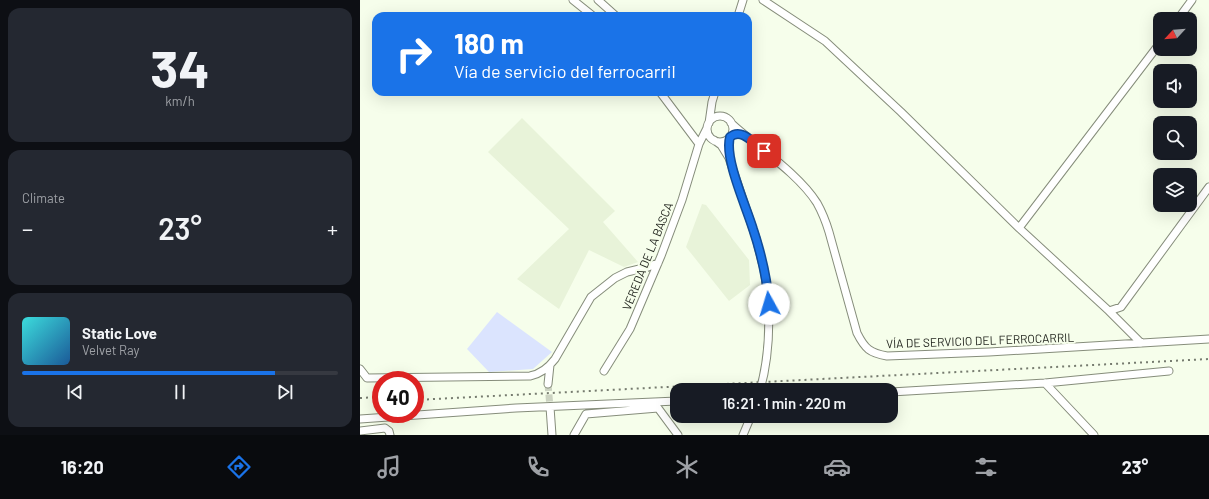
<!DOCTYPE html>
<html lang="en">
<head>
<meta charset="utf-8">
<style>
  body { margin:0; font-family:Barlow,sans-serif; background:#242831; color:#f1f3f6; height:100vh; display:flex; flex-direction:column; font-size:15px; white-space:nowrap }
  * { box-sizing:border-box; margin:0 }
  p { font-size:13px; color:#9ea1a6 }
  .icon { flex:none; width:22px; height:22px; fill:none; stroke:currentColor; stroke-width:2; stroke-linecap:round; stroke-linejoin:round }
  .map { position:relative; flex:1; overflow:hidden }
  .details { display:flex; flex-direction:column; gap:8px; padding:8px; background:#0d0f14; width:360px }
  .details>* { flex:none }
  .top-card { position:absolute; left:12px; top:12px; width:380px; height:84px; border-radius:12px; box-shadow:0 4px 16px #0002; background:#1a73e8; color:#fff; overflow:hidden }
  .needle { width:26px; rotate:244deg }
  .controls { position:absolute; left:793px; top:12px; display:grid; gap:8px }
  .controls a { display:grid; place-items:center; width:44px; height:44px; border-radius:8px; background:#171b24; box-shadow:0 4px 16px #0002; font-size:20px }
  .speed { position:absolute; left:12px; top:371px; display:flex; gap:8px; font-size:20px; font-weight:700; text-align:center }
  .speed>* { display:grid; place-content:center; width:52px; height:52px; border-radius:50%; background:#171b24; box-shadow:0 4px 16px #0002; line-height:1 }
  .speed .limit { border:6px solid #d22; background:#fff; color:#111 }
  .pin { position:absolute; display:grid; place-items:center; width:34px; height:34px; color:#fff; margin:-17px; border-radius:8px; box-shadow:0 2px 6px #0006 }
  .me { position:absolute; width:44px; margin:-22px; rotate:354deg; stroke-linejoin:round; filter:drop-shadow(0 0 3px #0008) }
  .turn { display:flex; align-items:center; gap:14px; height:84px; padding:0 16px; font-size:18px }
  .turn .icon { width:52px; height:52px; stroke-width:2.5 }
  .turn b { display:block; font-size:28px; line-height:34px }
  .big { font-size:30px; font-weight:600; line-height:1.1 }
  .details .card { flex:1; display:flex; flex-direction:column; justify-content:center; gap:6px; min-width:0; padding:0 14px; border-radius:12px; background:#242831 }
  .details .dial { align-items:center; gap:0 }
  .dial b { font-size:52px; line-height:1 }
  .song { display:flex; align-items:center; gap:12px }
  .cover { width:48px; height:48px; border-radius:6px; background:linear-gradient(135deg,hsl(180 70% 55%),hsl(210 70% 35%)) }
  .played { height:4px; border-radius:2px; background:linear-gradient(90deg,#1a73e8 80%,#363941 80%) }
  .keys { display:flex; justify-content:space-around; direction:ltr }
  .heat { display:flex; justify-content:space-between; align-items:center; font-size:22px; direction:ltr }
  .trip { position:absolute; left:310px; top:383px; width:228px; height:40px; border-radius:12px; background:#171b24; box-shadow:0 4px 16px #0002; font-weight:600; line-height:40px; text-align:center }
  .dock { display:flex; height:64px; justify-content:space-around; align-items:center; background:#090b0e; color:#9ea1a6 }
  .dock .icon { width:28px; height:28px }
  .dock .on { color:#1a73e8 }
  .dock b { font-size:18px; color:#f1f3f6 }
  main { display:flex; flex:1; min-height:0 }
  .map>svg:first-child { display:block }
  .built { fill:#e8f3d9 }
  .green { fill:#dbe4fe }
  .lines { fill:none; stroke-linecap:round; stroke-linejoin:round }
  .minor-tunnel { stroke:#ccd3c2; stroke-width:7; stroke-dasharray:7 3.5; stroke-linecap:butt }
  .minor-casing { stroke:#868d7b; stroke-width:9 }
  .minor { stroke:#fff; stroke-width:7 }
  .rail { stroke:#767b6f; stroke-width:2; stroke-dasharray:2 4; stroke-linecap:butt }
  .minor-bridge-casing { stroke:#868d7b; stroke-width:9; stroke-linecap:butt }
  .minor-bridge { stroke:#fff; stroke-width:7 }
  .route-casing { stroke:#114b97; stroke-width:10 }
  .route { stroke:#1a73e8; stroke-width:7 }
  .labels { text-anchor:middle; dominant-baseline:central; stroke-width:4; stroke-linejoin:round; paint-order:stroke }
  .street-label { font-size:12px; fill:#242720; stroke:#f6feeb }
</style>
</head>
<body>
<main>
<section class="details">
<div class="card dial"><b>34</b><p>km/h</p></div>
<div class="card"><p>Climate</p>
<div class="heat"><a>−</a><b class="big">23°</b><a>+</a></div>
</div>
<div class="card">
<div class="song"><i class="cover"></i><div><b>Static Love</b><p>Velvet Ray</p></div></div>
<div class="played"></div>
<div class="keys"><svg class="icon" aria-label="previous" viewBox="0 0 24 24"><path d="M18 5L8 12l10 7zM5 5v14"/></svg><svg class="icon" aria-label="pause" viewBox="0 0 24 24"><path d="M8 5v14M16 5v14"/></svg><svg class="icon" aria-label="next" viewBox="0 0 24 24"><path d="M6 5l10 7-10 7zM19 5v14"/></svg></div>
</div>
</section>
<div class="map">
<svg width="849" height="435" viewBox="0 0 849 435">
  <rect width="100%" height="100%" fill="#f6feeb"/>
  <!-- built -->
  <path class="built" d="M162,118L255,211L243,222L278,262L264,267L229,250L199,309L157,279L209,229L128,152Z
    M342,204L346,205L389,260L390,285L369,301L326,247Z"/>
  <!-- green -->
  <path class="green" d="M137,312L192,352L173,369L129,372L107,349Z"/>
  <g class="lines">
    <!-- minor-tunnel -->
    <path class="minor-tunnel" d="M188,384L190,407"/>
    <!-- minor casing -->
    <g class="minor-casing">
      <path id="minor" d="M213,0L233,16
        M238,0L256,16
        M403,0L465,41L541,112L659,228
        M378,16L383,0
        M818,19L832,0
        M800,43L659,228L749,311L761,307L849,187
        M300,92L339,144
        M347 129a13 13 0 1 1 26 0a13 13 0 1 1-26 0Z
        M349,123L352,102L355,92
        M371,123C397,147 438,173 457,203C462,212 466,222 469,232L497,333C505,349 510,353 527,356L629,352L849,339
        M354,140L361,145L369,158L396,238L404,270L408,295
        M749,311L781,343
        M0,369L7,378L170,376C180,374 189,367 195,359L231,297L255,278L267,272L288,267L298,263
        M244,371L270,329L301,256L322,200L339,144L347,128
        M685,383L734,435
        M188,384L190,365
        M531,392L685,383L809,371
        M190,407L192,435
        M0,419L156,408L317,401
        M0,431L25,428L29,431L30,435
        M214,435L226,414L298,408L318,435
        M383,435L391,416"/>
    </g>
    <!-- minor -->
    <use href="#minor" class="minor"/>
    <!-- rail -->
    <path class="rail" d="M0,398L21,397
      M55,400L849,359"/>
    <!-- minor-bridge casing -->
    <g class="minor-bridge-casing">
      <path id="minor-bridge" d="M400,390C409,359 410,327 408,295"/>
    </g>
    <!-- minor-bridge -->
    <use href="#minor-bridge" class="minor-bridge"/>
  </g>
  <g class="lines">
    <!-- route casing -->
    <g class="route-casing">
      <path id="route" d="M404,151C394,144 382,127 370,137C364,158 386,206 393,229C401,253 407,278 409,304"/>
    </g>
    <!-- route -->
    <use href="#route" class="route"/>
  </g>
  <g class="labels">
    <!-- street labels -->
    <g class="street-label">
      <text transform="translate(287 256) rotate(-68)">VEREDA DE LA BASCA</text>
      <text transform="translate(620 340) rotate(-2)">VÍA DE SERVICIO DEL FERROCARRIL</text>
    </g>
  </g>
</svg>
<div class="controls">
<a><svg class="needle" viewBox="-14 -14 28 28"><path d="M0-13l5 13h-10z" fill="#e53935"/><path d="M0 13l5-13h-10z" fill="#9ea1a6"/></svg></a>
<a><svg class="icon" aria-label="sound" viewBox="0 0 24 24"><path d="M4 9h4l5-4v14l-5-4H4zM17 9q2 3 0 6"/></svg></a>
<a><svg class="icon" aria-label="search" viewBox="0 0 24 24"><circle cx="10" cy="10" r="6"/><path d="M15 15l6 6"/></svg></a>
<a><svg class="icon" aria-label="layers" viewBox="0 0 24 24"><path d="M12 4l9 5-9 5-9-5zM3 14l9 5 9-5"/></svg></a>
</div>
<div class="speed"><div class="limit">40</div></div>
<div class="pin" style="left:404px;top:151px;background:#d93025"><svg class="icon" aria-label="arrive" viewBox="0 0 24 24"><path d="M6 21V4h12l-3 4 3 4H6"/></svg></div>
<svg class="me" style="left:409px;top:304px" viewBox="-20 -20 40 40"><circle r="19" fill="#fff"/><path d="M0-13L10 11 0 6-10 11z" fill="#1a73e8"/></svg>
<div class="trip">16:21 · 1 min · 220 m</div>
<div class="top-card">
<div class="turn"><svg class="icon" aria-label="right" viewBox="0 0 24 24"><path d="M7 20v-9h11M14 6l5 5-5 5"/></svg><div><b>180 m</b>Vía de servicio del ferrocarril</div></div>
</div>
</div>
</main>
<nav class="dock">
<b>16:20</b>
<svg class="icon on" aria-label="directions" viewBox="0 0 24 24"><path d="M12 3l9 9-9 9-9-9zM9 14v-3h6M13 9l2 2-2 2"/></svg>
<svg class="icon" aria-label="music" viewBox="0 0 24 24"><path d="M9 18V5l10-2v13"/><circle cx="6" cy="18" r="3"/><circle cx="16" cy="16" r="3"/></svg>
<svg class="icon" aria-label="phone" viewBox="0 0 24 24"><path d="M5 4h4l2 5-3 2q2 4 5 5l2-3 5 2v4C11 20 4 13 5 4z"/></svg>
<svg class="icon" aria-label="climate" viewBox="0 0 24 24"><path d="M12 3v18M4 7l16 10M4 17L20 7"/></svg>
<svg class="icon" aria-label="car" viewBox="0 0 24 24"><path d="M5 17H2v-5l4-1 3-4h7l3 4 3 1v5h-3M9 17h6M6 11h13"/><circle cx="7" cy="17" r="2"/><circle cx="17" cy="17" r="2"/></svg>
<svg class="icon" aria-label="filters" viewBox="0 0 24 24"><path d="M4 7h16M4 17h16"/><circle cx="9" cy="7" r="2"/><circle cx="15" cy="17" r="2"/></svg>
<b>23°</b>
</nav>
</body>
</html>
